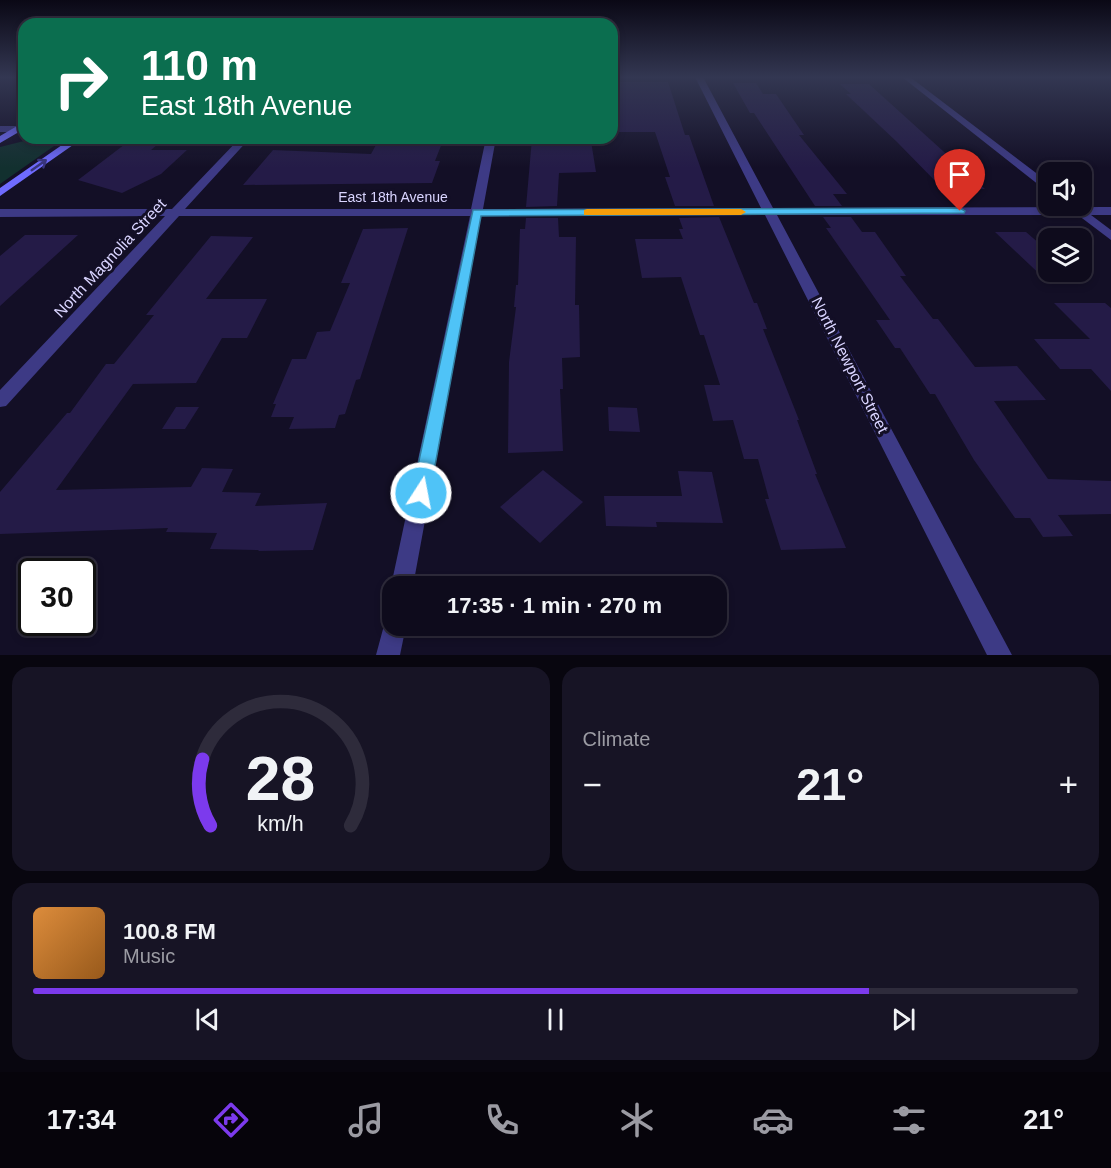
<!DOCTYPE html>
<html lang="en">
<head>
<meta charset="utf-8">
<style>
  body { margin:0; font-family:Arial,sans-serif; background:#171425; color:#f1f3f6; height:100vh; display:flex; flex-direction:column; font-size:22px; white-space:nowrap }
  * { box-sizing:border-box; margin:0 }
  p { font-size:20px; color:#9b9ba3 }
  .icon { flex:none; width:33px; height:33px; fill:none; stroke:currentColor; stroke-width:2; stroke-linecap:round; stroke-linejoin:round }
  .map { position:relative; height:655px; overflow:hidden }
  .panel { display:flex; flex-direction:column; gap:12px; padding:12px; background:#08060f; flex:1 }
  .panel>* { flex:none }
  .top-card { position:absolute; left:18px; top:18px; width:600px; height:126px; border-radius:18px; box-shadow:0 3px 9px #0003,0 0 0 2px #2e2b3b; background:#0b6e4f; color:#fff; overflow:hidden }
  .tools { position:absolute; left:1038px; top:162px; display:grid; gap:12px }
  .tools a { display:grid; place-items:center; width:54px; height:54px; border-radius:12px; background:#0e0b1c; box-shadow:0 3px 9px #0003,0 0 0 2px #2e2b3b; font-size:30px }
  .speed { position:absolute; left:18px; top:558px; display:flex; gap:12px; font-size:30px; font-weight:700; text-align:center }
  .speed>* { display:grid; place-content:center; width:78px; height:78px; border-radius:50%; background:#0e0b1c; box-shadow:0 3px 9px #0003,0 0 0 2px #2e2b3b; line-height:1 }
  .speed .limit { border:3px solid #111; border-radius:9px; background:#fff; color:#111 }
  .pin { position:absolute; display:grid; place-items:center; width:51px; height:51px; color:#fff; margin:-62px -26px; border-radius:50% 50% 50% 0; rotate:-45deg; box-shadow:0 0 6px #0007 }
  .pin .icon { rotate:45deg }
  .me { position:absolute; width:66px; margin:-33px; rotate:11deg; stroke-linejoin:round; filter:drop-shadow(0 0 4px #0008) }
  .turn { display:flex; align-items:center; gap:21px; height:126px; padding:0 24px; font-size:27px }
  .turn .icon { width:78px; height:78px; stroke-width:2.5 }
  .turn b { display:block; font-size:42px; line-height:51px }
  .big { font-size:45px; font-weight:600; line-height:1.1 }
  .panel .card { flex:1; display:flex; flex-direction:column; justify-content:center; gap:9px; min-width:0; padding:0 21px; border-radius:18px; background:#171425 }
  .panel .dial { align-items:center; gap:0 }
  .dial svg { height:156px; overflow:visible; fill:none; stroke:#2e2b3b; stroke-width:7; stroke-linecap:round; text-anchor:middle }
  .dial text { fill:#f1f3f6; stroke:none }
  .song { display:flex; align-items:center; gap:18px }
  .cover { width:72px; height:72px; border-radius:9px; background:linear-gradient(135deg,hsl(30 70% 55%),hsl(30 70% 35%)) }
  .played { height:6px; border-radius:3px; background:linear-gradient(90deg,#7c3aed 80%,#2e2b3b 80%) }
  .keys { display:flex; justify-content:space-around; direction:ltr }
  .heat { display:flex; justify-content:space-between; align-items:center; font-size:33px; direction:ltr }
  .panel .tiles { flex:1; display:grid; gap:12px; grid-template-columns:1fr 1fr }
  .card:last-child { grid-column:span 2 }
  .trip { position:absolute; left:382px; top:576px; width:345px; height:60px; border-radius:18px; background:#0e0b1c; box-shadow:0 3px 9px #0003,0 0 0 2px #2e2b3b; font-weight:600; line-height:60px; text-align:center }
  .tab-bar { display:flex; height:96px; justify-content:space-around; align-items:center; background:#06040b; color:#9b9ba3 }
  .tab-bar .icon { width:42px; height:42px }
  .tab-bar .selected { color:#7c3aed }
  .tab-bar b { font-size:27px; color:#f1f3f6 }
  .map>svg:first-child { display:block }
  .green { fill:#12302f }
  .building { fill:#241b47 }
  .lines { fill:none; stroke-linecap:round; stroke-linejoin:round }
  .minor { fill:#3d3a85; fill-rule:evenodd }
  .tertiary { fill:#3d3a85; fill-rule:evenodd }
  .secondary { fill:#6f6bff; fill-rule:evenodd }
  .oneway { stroke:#38347d }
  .route { fill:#4fc3f7; stroke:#337fa1; stroke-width:1.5 }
  .slow { fill:#f59e0b }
  .labels { text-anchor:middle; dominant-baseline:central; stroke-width:6; stroke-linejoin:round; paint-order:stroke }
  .far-street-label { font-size:14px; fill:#d9d4ff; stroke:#130f26 }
  .street-label { font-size:16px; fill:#d9d4ff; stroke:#130f26 }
</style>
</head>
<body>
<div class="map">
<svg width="1111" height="655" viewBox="0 0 1111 655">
  <rect width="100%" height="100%" fill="#130f26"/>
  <!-- green -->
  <path class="green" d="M32,139L51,140L54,146L0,184V147Z"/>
  <!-- building -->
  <path class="building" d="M614,82H668L685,135H689L714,206H675L665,177H670L655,132H614L612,100H618Z
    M733,83H756L763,94H776L804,135H799L847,194H833L842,206H815L754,113H750Z
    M840,84H869L985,189L942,188L897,142L846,94H851Z
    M133,138H165L151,150H187L161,174L122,193L78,180Z
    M408,138H444L435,161H440L432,183L243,185L273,150L371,154L377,143H405Z
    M532,138H554V141H591L596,172L559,173L557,206L526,207Z
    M719,217L754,303H757L767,329H763L799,420H797L817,474H815L846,548L781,550L765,499H769L758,459H744L733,420L713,421L704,385H720L704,335H700L681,277L642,278L635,239H683L679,229H683L679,218Z
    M823,217H851L862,232H875L906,276H900L933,319H938L975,367L1017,366L1046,400L994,401L1048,479L1111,481V514L1058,515L1073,536L1043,537L1030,518H1015L974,460L935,394H930L900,348H895L876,320H890L826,228H831Z
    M526,218H558L559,237H576L575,305H579L580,357L562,358L563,389H560L563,451L508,453L509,362L516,307H514L516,285H518L520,229H525Z
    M408,228L360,379L356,380L345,414L339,415L335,428L289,429L294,417H271L276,404H273L292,359H306L317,332L330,331L350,283H341L363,229Z
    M995,232H1026L1048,251V282Z
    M25,235H78L0,306V256Z
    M211,236L253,237L206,299H267L247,338H222L196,383L133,384L56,490L191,487L202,468L233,469L222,492L261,493L255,506L327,503L313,550L258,551L259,550L210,549L217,533L166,532L168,528L0,534V492L67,413H70L106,364H114L154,315H146Z
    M1054,303H1105L1111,308V391L1091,369H1060L1034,339H1090Z
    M176,407H199L185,429H162Z
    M608,407L637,408L640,432L609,431Z
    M543,470L583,502L540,543L500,507Z
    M678,471L712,472L723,523L656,522L657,527L606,526L604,496H682Z"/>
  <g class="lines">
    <!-- minor -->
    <path class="minor" d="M695,77H703L773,208L1111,207V215H777L1012,655H987L765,215L481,216L413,586H393V591L391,586L470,216H179L6,406L0,407V390L165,216L0,217V209H172L240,138H250L185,209H471L486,138H496L483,209L761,208Z
      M0,126H24V132H0Z
      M393,615V626H406L400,655H376L386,618Z"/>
    <!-- tertiary -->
    <path class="tertiary" d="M902,77H910L1048,182V190L1044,189Z
      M1066,206H1079L1111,230V240Z"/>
    <!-- secondary -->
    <path class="secondary" d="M24,122V129L0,143V136Z
      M72,138H83L0,196V188Z"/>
  </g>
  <!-- one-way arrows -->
  <defs><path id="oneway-shaft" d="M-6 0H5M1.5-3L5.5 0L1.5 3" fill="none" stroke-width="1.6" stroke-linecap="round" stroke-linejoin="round" transform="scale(1.5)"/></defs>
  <use class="oneway" href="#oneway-shaft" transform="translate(39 165) rotate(-35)"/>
  <!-- sky -->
  <linearGradient id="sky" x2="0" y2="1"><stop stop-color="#0a0815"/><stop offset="0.46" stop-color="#333752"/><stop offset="1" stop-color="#333752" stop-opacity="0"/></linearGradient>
  <rect width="1111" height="168" fill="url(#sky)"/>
  <!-- route -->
  <path class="route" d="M960,208L965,211L964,213L481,216L430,493L427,498L421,501L414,498L412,493L473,210Z"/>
  <!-- slow -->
  <path class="slow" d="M587,209H741L746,212L741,215H584V210Z"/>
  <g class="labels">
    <!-- far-street labels -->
    <g class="far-street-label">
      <text x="393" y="197">East 18th Avenue</text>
    </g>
    <!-- street labels -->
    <g class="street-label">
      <text transform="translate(110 258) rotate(-47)">North Magnolia Street</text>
      <text transform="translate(850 365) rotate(63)">North Newport Street</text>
    </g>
  </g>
</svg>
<div class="tools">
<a><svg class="icon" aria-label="sound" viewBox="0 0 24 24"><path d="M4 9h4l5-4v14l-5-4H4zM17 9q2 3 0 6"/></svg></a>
<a><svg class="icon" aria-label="layers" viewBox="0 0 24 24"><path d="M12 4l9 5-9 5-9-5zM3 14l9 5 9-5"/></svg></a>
</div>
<div class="speed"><div class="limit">30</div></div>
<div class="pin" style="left:960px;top:211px;background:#d93025"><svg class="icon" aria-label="arrive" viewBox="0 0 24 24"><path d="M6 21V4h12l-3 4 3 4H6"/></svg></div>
<svg class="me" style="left:421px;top:493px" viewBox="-20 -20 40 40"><circle r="17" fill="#4fc3f7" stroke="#fff" stroke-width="3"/><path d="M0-11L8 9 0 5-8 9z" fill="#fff"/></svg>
<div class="trip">17:35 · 1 min · 270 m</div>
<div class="top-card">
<div class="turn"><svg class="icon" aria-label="right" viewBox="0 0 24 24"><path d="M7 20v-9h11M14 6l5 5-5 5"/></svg><div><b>110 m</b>East 18th Avenue</div></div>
</div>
</div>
<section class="panel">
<div class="tiles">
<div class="card dial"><svg viewBox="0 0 100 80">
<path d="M14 69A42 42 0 1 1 86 69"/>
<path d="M14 69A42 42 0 0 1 10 35" stroke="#7c3aed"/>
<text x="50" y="56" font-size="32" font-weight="700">28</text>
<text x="50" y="72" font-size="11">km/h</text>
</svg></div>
<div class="card"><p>Climate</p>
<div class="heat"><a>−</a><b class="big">21°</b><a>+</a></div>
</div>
<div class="card">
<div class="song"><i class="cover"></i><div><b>100.8 FM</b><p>Music</p></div></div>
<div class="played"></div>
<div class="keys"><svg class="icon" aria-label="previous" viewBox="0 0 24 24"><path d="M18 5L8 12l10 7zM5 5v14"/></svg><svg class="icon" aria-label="pause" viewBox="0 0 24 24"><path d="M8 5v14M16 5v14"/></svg><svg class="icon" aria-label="next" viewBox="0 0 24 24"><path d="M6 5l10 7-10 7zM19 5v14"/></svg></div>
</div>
</div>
</section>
<nav class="tab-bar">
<b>17:34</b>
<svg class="icon selected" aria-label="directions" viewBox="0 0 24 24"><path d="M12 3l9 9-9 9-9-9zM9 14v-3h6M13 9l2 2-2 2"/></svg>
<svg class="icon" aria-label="music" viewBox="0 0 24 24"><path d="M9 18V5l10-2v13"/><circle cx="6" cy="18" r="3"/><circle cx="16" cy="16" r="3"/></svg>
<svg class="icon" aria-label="phone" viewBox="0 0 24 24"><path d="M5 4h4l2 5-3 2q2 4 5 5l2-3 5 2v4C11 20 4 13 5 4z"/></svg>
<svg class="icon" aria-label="climate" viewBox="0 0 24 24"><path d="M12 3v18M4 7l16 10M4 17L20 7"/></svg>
<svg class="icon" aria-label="car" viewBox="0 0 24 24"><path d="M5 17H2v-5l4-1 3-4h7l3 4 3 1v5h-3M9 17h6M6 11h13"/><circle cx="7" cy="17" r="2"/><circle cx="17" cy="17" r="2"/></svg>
<svg class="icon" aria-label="filters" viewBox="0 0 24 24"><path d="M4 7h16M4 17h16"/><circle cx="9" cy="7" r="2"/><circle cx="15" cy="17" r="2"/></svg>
<b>21°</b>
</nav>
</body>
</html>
